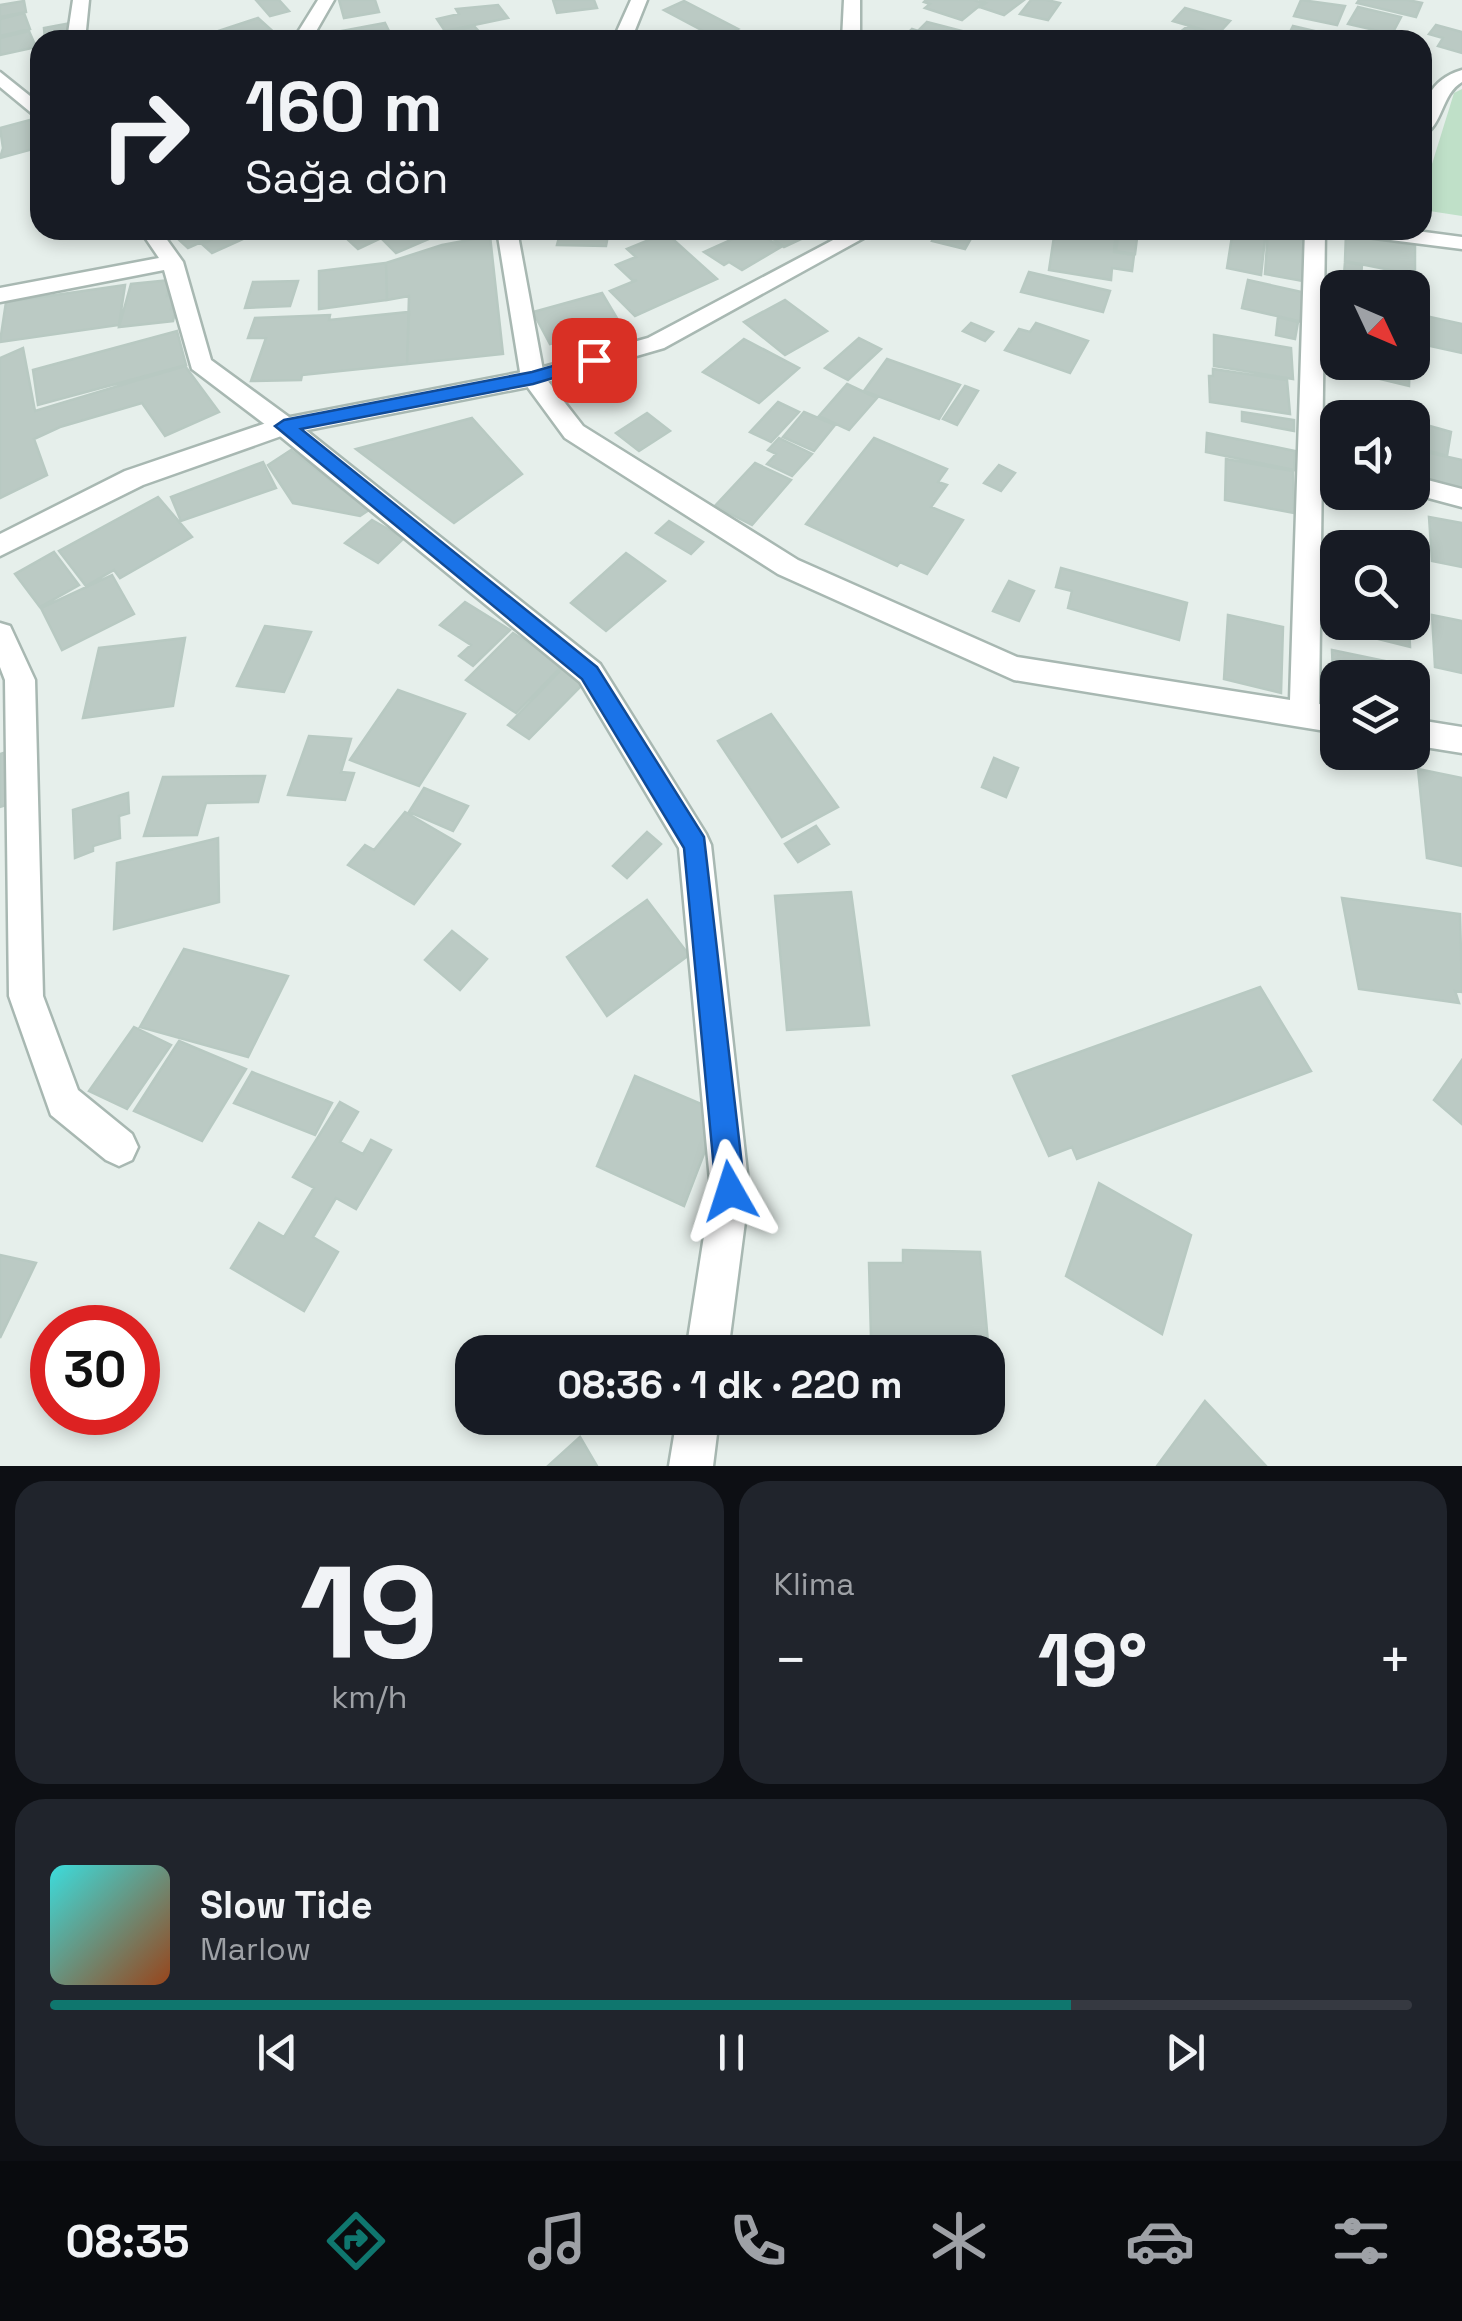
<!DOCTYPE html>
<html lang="tr">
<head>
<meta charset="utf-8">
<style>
  body { margin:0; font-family:"Space Grotesk",sans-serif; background:#20242c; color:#f1f3f6; height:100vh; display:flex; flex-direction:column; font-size:38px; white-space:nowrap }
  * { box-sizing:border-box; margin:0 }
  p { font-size:32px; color:#9ea1a6 }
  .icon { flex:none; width:55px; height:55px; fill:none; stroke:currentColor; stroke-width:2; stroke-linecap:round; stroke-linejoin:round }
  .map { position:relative; height:1466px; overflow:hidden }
  .drawer { display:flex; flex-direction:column; gap:15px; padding:15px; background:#0d0f14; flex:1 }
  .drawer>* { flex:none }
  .banner { position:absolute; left:30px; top:30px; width:1402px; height:210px; border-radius:30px; box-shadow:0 5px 15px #0003; background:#171b24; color:#f1f3f6; overflow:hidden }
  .needle { width:65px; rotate:134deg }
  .controls { position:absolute; left:1320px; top:270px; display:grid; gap:20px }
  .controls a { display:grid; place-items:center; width:110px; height:110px; border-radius:20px; background:#171b24; box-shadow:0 5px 15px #0003; font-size:50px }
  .speed { position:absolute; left:30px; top:1305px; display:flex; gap:20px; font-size:50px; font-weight:700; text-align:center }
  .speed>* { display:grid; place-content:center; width:130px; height:130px; border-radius:50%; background:#171b24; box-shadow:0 5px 15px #0003; line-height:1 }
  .speed .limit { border:15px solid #d22; background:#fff; color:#111 }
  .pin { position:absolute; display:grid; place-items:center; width:85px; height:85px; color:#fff; margin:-42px; border-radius:20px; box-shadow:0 5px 15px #0006 }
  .me { position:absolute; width:110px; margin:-55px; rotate:354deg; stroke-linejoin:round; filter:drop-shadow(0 0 8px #0008) }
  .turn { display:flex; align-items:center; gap:35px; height:210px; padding:0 50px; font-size:45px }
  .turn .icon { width:130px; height:130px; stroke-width:2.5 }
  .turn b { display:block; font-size:70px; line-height:85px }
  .big { font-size:75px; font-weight:700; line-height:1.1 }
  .drawer .tile { flex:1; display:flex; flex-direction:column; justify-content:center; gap:15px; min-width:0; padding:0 35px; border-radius:30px; background:#20242c }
  .drawer .dial { align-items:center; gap:0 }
  .dial b { font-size:130px; line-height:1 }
  .song { display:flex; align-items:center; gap:30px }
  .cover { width:120px; height:120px; border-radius:15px; background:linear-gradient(135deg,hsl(180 70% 55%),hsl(20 70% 35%)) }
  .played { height:10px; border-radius:5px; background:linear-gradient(90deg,#0f766e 75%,#363941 75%) }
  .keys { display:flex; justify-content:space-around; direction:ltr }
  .heat { display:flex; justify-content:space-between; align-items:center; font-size:55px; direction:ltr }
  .drawer .tiles { flex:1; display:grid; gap:15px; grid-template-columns:1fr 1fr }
  .tile:last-child { grid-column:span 2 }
  .trip { position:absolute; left:455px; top:1335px; width:550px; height:100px; border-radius:30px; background:#171b24; box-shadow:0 5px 15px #0003; font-weight:700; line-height:100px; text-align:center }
  .menu { display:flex; height:160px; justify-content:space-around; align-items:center; background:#090b0e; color:#9ea1a6 }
  .menu .icon { width:70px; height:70px }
  .menu .on { color:#0f766e }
  .menu b { font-size:45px; color:#f1f3f6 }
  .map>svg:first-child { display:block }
  .green { fill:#bfe0c8 }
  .building { fill:#bbcac4; stroke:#b8c9c2; stroke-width:2.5 }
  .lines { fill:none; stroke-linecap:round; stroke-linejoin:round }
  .minor-casing { stroke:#a8b8b2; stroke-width:5 }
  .tertiary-casing { stroke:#a8b8b2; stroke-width:5 }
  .minor { fill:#fff; fill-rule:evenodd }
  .tertiary { fill:#fff; fill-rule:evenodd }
  .route { fill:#1a73e8; stroke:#114b97; stroke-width:2.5 }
</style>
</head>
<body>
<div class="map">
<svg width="1462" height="1466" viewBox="0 0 1462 1466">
  <rect width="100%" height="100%" fill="#e6efeb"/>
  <!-- green -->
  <path class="green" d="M1462,89V216L1423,210V193L1454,93Z"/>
  <!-- building -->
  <path class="building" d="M256,0H279L289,11L270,16Z
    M339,0H375L379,12L344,18Z
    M553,0H594L597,8L557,13Z
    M926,0H974L983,3L962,20L925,8L930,4L924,2Z
    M979,0H1024L1004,15L980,7L986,3Z
    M1031,0H1047L1060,3L1048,20L1020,14Z
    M1301,0L1345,6L1337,25L1294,16Z
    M1359,0H1408L1422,3L1416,17L1357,3Z
    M24,1L26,12L0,17V5Z
    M684,1L738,29L715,40H705L696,35L705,32L664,10Z
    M498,5L508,18L445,31L437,19L459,14L456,9Z
    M1358,7L1401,17L1392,34L1348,24Z
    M1185,8L1230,21L1218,34L1173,21Z
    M24,13L30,29L0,36V19Z
    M258,18L279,37L211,40L206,35Z
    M927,22L981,36L977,40H901L912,29L918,31Z
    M71,23L73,40H45L44,28Z
    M385,23L393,39L346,40L342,31Z
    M1436,25L1462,32V53L1438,46L1443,38L1429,34Z
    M474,26L487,40L426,39Z
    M1188,26L1216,36L1210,40H1170Z
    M1293,26L1332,35L1329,40H1286Z
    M29,31L36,47L0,55V38Z
    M37,118L40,147L0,158L3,148L0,128Z
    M188,230H228L188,248L175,236Z
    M233,230L261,231L212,253L202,244Z
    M347,230H398L358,249L344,236L350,233Z
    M401,230H429L436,236L396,253L381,238Z
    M561,230H609L606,246L557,245Z
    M753,230L781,247L742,270L729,262L724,265L704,252Z
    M761,230H807L812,234L784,247Z
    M947,230H955L973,235L965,249L932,241L936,234L944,236Z
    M1055,230H1116L1114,252L1134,255L1132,271L1112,268L1111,280L1049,270Z
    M1119,230H1138L1135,254L1116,251Z
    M1233,230H1266L1261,275L1227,268Z
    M1268,230L1306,233L1303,281L1265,274Z
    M666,233L717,279L635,316L610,291L637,280H632L616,265L636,257L627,249Z
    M1346,233L1415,246V275L1345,261Z
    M490,236L503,354L407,364L409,296L387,300L386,263L442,245Z
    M1345,262L1362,265L1360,288H1343Z
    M386,263L387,300L319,309V271Z
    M1029,272L1110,291L1103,312L1021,292Z
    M171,280L167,296L174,295L171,309L176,308L173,321L119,327L131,284Z
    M1248,280L1306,293L1303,322L1242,308Z
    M298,281L290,306L245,308L253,282Z
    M125,285L119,325L0,342L6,302Z
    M602,293L621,325L550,344L533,312Z
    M785,300L827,331L785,355L744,322Z
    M409,312L407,364L302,375L301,380L251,381L266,338H248L255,318L330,315L329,320Z
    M1412,313L1462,324V353L1412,342Z
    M1278,317L1298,322L1295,339L1276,335Z
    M971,323L993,332L985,341L963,331Z
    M1036,323L1088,341L1070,373L1005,350L1019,329L1030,332Z
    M177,331L186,365L38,405L33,370Z
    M1214,335L1291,348L1293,379L1214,366Z
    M859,338L881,349L848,380L825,368Z
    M744,339L799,368L759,403L703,372Z
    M23,348L35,411L185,366L219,412L165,436L142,403L60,427L34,439L47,475L0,498V358Z
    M887,359L960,385L939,419L864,391Z
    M1344,362H1410L1409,386L1343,370Z
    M1213,369L1287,380L1290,414L1210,402L1209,376H1213Z
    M847,384L877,398L849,430L819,416Z
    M965,386L978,391L957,425L943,419Z
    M778,402L799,412L771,442L750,432Z
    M1347,407L1397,417V418H1347Z
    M804,412L835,425L814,451L783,437Z
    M1242,412L1294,420V431L1242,421Z
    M647,413L670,431L639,451L616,433Z
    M472,418L522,474L454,523L356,449Z
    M1412,421L1451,432L1447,456L1412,446Z
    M1207,433L1295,451L1294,470L1206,452Z
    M779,438L812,454L792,476L767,464L776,454L768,450Z
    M874,438L947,469L938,482L947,485L931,507L963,520L927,574L900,562L897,566L806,524Z
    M1412,449L1462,460V493L1412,482Z
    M291,450L369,510L360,516L293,503L268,465Z
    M1226,459L1293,471L1294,513L1225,500Z
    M263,462L276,488L181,521L171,497Z
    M755,463L791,480L752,525L715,506Z
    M999,465L1015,473L1001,491L984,483Z
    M158,497L192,537L120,578L114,570L86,586L59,551Z
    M1429,517L1462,523V567L1432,561Z
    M372,520L404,538L378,563L345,543Z
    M669,521L703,542L691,554L656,533Z
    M54,552L79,585L40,607L15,574Z
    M626,553L665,581L606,631L571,603Z
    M1061,568L1187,603L1179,640L1068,608L1072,591L1056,587Z
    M112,575L134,614L62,650L41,608Z
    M1009,581L1034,591L1019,621L993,611Z
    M1334,582L1338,583V622H1409L1410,647L1334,628Z
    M465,602L510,630L473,666L459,656L471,645L440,625Z
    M1228,615L1283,627L1281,693L1224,679Z
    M1432,615L1462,621V673L1435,667Z
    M265,626L311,632L284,692L237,686Z
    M513,633L563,665L516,713L466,680Z
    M185,638L173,706L83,718L99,648Z
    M1332,650L1390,662L1392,678H1338V702L1334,701Z
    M563,668L585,682L529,739L508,725Z
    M398,690L465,714L419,786L350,760Z
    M771,714L838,807L782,837L718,741Z
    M309,736L351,739L341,772L354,773L345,800L288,795Z
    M7,752L9,804L0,807V754Z
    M994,758L1018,768L1006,797L982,787Z
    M1418,769L1462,778V866L1427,858Z
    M265,776L258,802L206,803L197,835L144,836L163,777Z
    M424,788L468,806L453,831L409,812Z
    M128,793L129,813L119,816L120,838L93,846V851L75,858L73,810Z
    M405,812L460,844L414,904L348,865L365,845L374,850Z
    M816,826L829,844L798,862L785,844Z
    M647,832L661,844L627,878L613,866Z
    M218,838L219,902L114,929L117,863Z
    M851,892L869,1025L787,1030L775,896Z
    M1342,898L1460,914L1462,992L1455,991L1459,1003L1359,989Z
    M647,900L689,955L607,1016L567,957Z
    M452,931L487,959L460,990L425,960Z
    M184,949L288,976L248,1057L140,1027Z
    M1260,987L1311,1071L1077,1159L1072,1147L1049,1156L1013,1076Z
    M134,1027L171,1045L127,1109L89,1091Z
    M179,1041L246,1069L202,1141L134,1111Z
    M1462,1060V1124L1434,1100Z
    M252,1072L332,1103L315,1135L234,1103Z
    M635,1076L720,1112L684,1206L597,1166Z
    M340,1102L358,1112L340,1142L363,1154L371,1140L391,1150L356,1209L336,1198L313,1237L338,1252L304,1311L231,1268L259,1223L284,1237L314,1188L293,1177Z
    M1099,1183L1191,1235L1162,1334L1066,1276Z
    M903,1250L980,1252L991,1376L988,1375V1352H897V1339L871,1337L869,1263H903Z
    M0,1255L36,1263L0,1338Z
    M1205,1401L1266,1466H1157Z
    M580,1437L597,1466H548Z"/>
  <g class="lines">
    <!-- minor casing -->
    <g class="minor-casing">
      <path id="minor" d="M73,0H89L85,40H67Z
        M318,0H334L311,40H293Z
        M631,0H647L631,40H613Z
        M844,0H860V40H842Z
        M1462,70V82C1441,94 1443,126 1422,136C1422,103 1429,80 1462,70Z
        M0,72L40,104V120L0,87Z
        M140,230H160L183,262L211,360L293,420L600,664L706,834L711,845L749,1191L728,1352H686L711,1191L679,848L580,682L275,432L192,369L164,270L0,302V288L159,258Z
        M497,230H517L544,376L583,426L798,560L1017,657L1290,700L1305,230H1325L1319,704L1338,707V733L1014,680L778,574L565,438L521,378Z
        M1412,476L1462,489V507L1406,492H1412Z
        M0,623L10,626L35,680L43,996L78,1090L132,1134L138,1147L132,1160L119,1166L106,1160L51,1115L9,996L5,680L0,667Z
        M1412,719L1462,727V753L1412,745Z
        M677,1418H719L713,1466H669Z"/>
    </g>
    <!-- tertiary casing -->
    <g class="tertiary-casing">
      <path id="tertiary" d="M852,230H878L664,348L533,386L287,434L143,485L0,556V534L125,471L275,420L533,370L648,338Z
        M1349,230H1409L1462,237V249L1359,236Z"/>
    </g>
    <!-- minor -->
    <use href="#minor" class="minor"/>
    <!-- tertiary -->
    <use href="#tertiary" class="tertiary"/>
  </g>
  <!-- route -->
  <path class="route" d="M594,354L600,356V364L533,384L301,429L597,667L704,837L745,1191L741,1201L730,1205L720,1201L716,1191L684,848L582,679L275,426L284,420L532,372Z"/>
</svg>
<div class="controls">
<a><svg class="needle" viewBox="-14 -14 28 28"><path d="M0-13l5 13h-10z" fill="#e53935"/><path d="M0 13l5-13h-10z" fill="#9ea1a6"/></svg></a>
<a><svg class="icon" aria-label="sound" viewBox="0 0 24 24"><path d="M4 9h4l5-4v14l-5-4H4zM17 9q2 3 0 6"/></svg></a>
<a><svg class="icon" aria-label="search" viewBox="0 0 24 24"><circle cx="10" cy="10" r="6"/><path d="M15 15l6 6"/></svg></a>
<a><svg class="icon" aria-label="layers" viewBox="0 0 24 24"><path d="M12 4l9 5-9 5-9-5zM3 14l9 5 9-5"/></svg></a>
</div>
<div class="speed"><div class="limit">30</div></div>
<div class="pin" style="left:594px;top:360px;background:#d93025"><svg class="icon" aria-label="arrive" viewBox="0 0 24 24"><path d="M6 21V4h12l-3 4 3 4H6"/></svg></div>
<svg class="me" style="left:730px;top:1191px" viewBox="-20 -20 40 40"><path d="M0-17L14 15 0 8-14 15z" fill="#1a73e8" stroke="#fff" stroke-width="4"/></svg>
<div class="trip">08:36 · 1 dk · 220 m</div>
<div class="banner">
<div class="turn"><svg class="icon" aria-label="right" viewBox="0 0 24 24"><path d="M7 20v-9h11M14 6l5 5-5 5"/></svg><div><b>160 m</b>Sağa dön</div></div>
</div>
</div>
<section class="drawer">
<div class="tiles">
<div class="tile dial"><b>19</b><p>km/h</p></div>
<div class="tile"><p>Klima</p>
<div class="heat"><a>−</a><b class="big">19°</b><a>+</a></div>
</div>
<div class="tile">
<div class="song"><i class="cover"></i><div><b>Slow Tide</b><p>Marlow</p></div></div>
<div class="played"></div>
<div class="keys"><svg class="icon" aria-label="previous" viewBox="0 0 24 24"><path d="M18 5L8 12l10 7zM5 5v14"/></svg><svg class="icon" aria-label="pause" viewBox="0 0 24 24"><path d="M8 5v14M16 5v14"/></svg><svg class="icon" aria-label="next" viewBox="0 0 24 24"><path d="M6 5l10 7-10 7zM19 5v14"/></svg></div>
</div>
</div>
</section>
<nav class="menu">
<b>08:35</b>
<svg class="icon on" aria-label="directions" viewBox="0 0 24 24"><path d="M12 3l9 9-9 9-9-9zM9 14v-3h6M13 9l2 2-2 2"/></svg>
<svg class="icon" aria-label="music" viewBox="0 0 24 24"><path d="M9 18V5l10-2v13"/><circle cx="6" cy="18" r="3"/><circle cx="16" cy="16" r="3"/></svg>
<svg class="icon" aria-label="phone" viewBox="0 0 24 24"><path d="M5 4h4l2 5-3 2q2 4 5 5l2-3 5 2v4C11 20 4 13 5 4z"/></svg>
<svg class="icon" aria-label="climate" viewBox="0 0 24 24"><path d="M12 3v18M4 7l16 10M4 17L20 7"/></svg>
<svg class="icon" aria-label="car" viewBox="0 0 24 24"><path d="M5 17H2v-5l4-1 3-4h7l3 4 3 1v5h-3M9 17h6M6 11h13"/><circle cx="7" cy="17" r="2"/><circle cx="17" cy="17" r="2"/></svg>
<svg class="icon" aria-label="filters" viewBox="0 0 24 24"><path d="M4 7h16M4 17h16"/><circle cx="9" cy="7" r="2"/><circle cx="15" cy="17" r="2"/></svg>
</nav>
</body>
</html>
